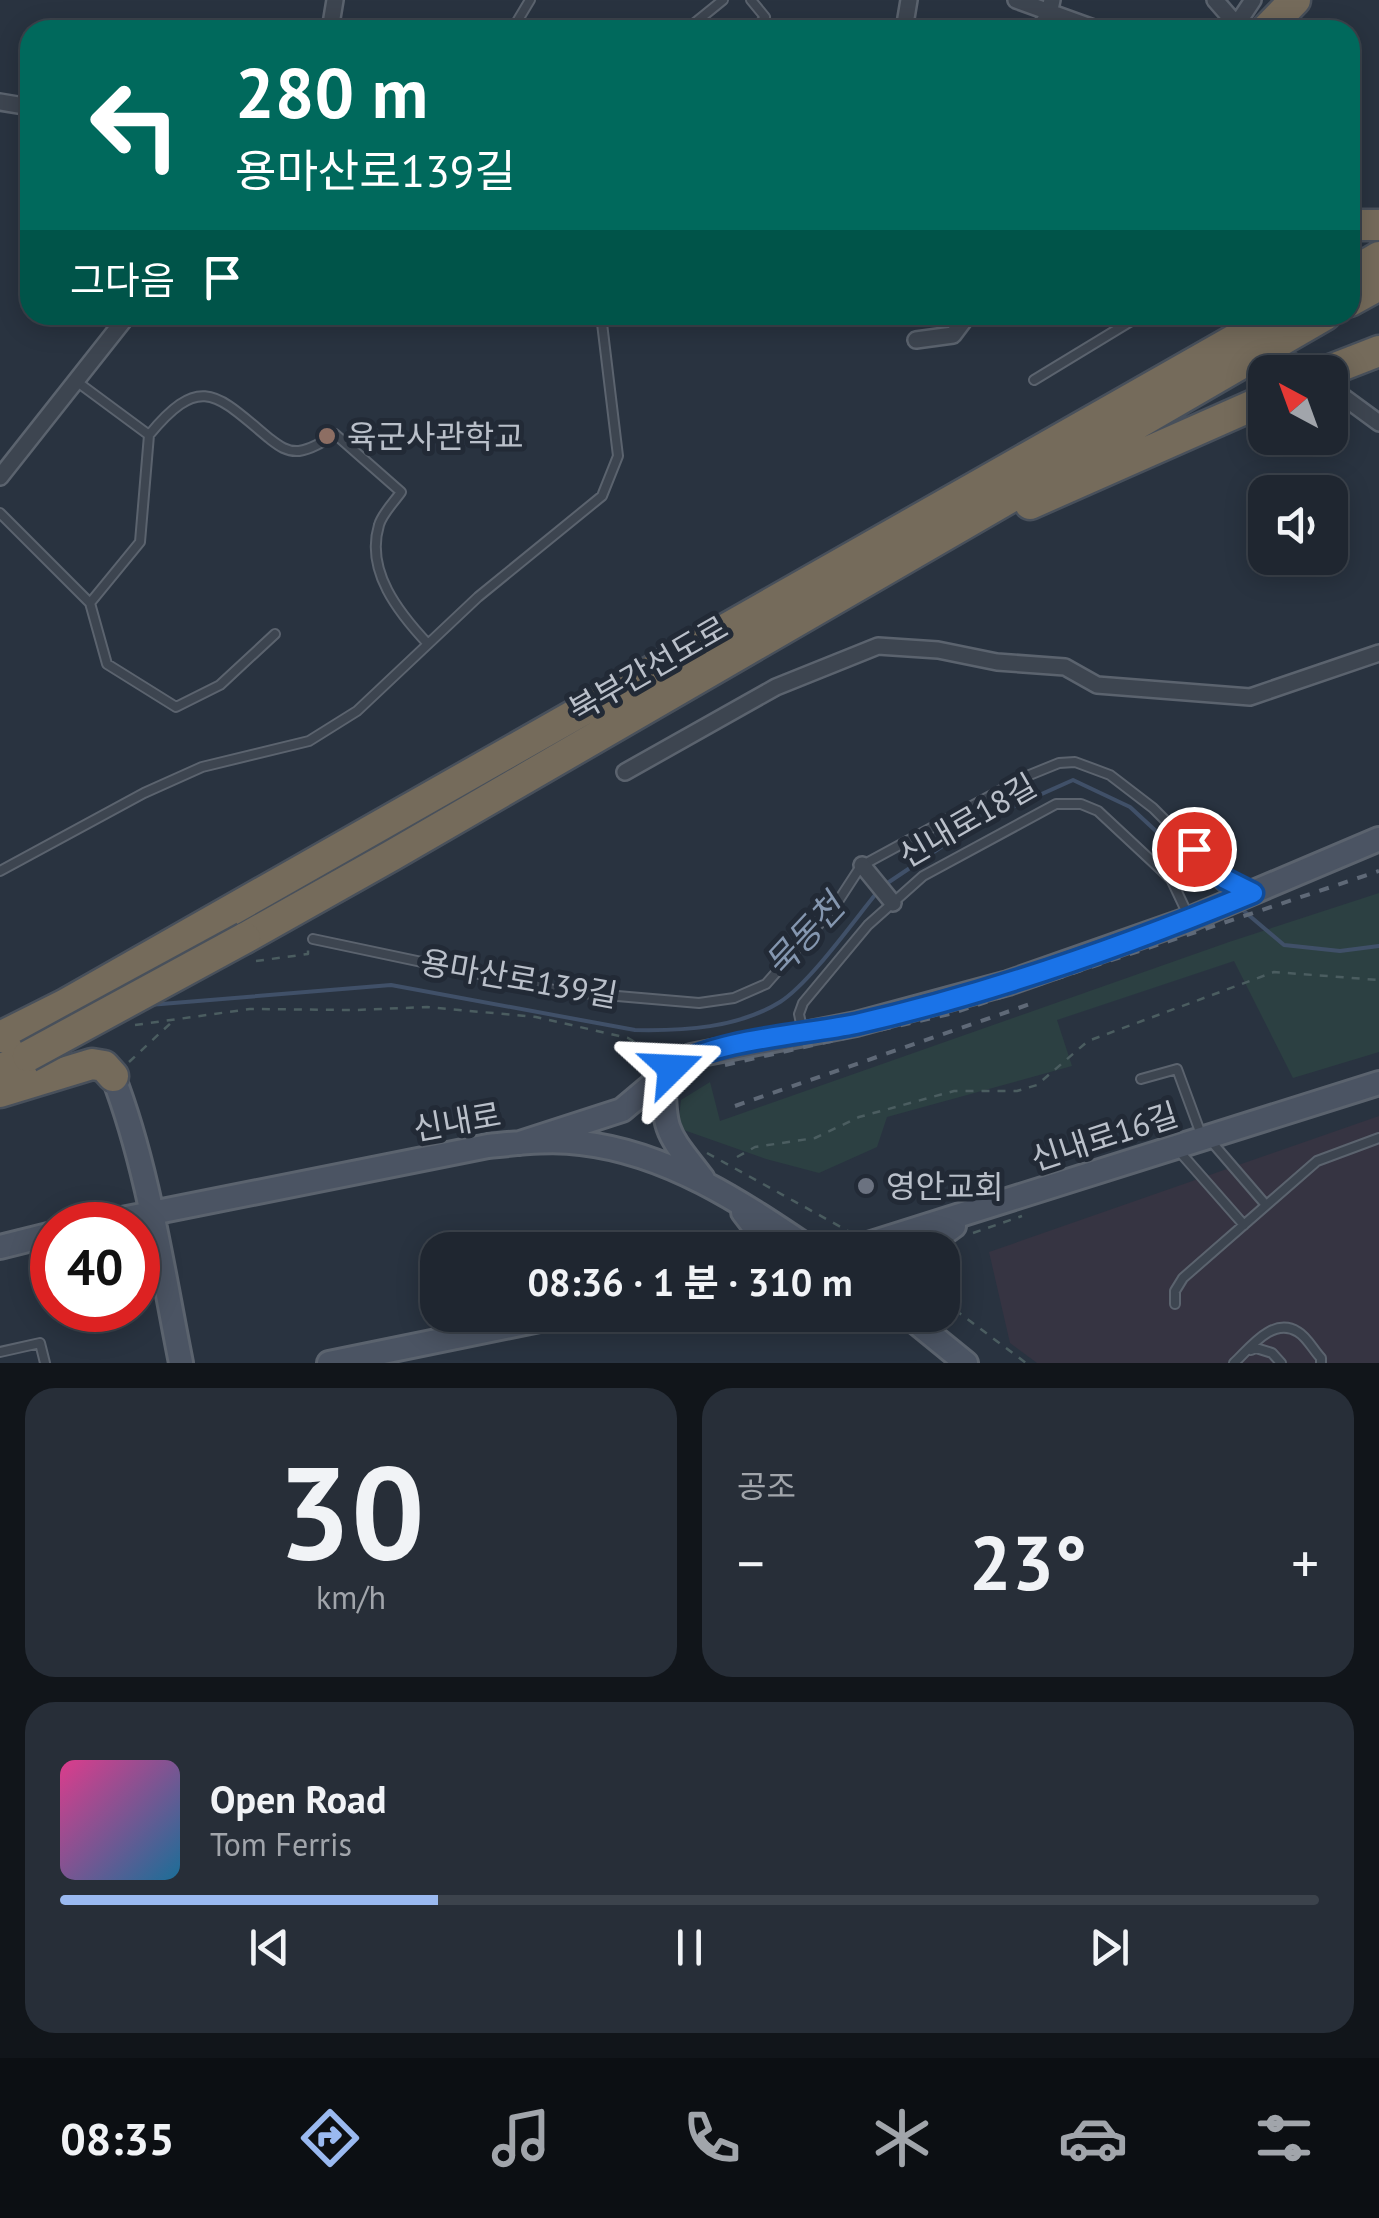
<!DOCTYPE html>
<html lang="ko">
<head>
<meta charset="utf-8">
<style>
  body { margin:0; font-family:"PT Sans","Noto Sans KR",sans-serif; background:#272e38; color:#f1f3f6; height:100vh; display:flex; flex-direction:column; font-size:38px; white-space:nowrap }
  * { box-sizing:border-box; margin:0 }
  p { font-size:32px; color:#a1a5ab }
  .icon { flex:none; width:55px; height:55px; fill:none; stroke:currentColor; stroke-width:2; stroke-linecap:round; stroke-linejoin:round }
  .map { position:relative; height:1363px; overflow:hidden }
  .panel { display:flex; flex-direction:column; gap:25px; padding:25px; background:#11151a; flex:1 }
  .panel>* { flex:none }
  .hud { position:absolute; left:20px; top:20px; width:1340px; height:305px; border-radius:30px; box-shadow:0 5px 25px #0003,0 0 0 2px #3c434c; background:#00695c; color:#fff; overflow:hidden }
  .needle { width:65px; rotate:319deg }
  .controls { position:absolute; left:1248px; top:355px; display:grid; gap:20px }
  .controls a { display:grid; place-items:center; width:100px; height:100px; border-radius:20px; background:#1f2630; box-shadow:0 5px 25px #0003,0 0 0 2px #3c434c; font-size:50px }
  .speed { position:absolute; left:30px; top:1202px; display:flex; gap:20px; font-size:50px; font-weight:700; text-align:center }
  .speed>* { display:grid; place-content:center; width:130px; height:130px; border-radius:50%; background:#1f2630; box-shadow:0 5px 25px #0003,0 0 0 2px #3c434c; line-height:1 }
  .speed .limit { border:15px solid #d22; background:#fff; color:#111 }
  .pin { position:absolute; display:grid; place-items:center; width:85px; height:85px; color:#fff; margin:-42px; border:5px solid #fff; border-radius:50%; box-shadow:0 2px 10px #0007 }
  .me { position:absolute; width:110px; margin:-55px; rotate:69deg; stroke-linejoin:round; filter:drop-shadow(0 0 8px #0008) }
  .turn { display:flex; align-items:center; gap:35px; height:210px; padding:0 50px; font-size:45px }
  .turn .icon { width:130px; height:130px; stroke-width:2.5 }
  .turn b { display:block; font-size:70px; line-height:85px }
  .then { display:flex; align-items:center; height:95px; padding:0 50px; background:#0003; gap:20px; font-size:38px }
  .big { font-size:75px; font-weight:700; line-height:1.1 }
  .panel .widget { flex:1; display:flex; flex-direction:column; justify-content:center; gap:15px; min-width:0; padding:0 35px; border-radius:30px; background:#272e38 }
  .panel .dial { align-items:center; gap:0 }
  .dial b { font-size:130px; line-height:1 }
  .song { display:flex; align-items:center; gap:30px }
  .cover { width:120px; height:120px; border-radius:15px; background:linear-gradient(135deg,hsl(330 70% 55%),hsl(200 70% 35%)) }
  .played { height:10px; border-radius:5px; background:linear-gradient(90deg,#9ab9f0 30%,#3c434c 30%) }
  .keys { display:flex; justify-content:space-around; direction:ltr }
  .heat { display:flex; justify-content:space-between; align-items:center; font-size:55px; direction:ltr }
  .panel .tiles { flex:1; display:grid; gap:25px; grid-template-columns:1fr 1fr }
  .widget:last-child { grid-column:span 2 }
  .trip { position:absolute; left:420px; top:1232px; width:540px; height:100px; border-radius:30px; background:#1f2630; box-shadow:0 5px 25px #0003,0 0 0 2px #3c434c; font-weight:700; line-height:100px; text-align:center }
  .tab-bar { display:flex; height:160px; justify-content:space-around; align-items:center; background:#0c0f13; color:#a1a5ab }
  .tab-bar .icon { width:70px; height:70px }
  .tab-bar .active { color:#9ab9f0 }
  .tab-bar b { font-size:45px; color:#f1f3f6 }
  .map>svg:first-child { display:block }
  .medical { fill:#363442 }
  .green { fill:#2c4042 }
  .lines { fill:none; stroke-linecap:round; stroke-linejoin:round }
  .stream { stroke:#405068; stroke-width:4 }
  .street-tunnel { stroke:#3f4855; stroke-width:15; stroke-dasharray:15 8; stroke-linecap:butt }
  .lane-casing { stroke:#5b636e; stroke-width:12 }
  .street-casing { stroke:#5b636e; stroke-width:20 }
  .secondary-casing { stroke:#5b636e; stroke-width:28 }
  .highway-casing { stroke:#48505b; stroke-width:35 }
  .path { stroke:#4b5d60; stroke-width:2.5; stroke-dasharray:8 8; stroke-linecap:butt }
  .lane { stroke:#3d4550; stroke-width:8 }
  .street { stroke:#3d4550; stroke-width:15 }
  .secondary { stroke:#4b5463; stroke-width:22 }
  .highway { stroke:#756b5b; stroke-width:30 }
  .rail { stroke:#5f6977; stroke-width:4; stroke-dasharray:10 10; stroke-linecap:butt }
  .highway-bridge-casing { stroke:#48505b; stroke-width:35; stroke-linecap:butt }
  .highway-bridge { stroke:#756b5b; stroke-width:30 }
  .route-casing { stroke:#114b97; stroke-width:25 }
  .route { stroke:#1a73e8; stroke-width:18 }
  .education-dot { fill:#8d6e63; stroke:#222a36; stroke-width:4 }
  .worship-dot { fill:#6b7280; stroke:#222a36; stroke-width:4 }
  .labels { text-anchor:middle; dominant-baseline:central; stroke-width:10; stroke-linejoin:round; paint-order:stroke }
  .poi-label { font-size:32px; fill:#bac0ca; stroke:#222a36; text-anchor:start }
  .street-label { font-size:32px; fill:#bac0ca; stroke:#222a36 }
  .water-label { font-size:35px; font-style:italic; fill:#8496af; stroke:#222a36 }
</style>
</head>
<body>
<div class="map">
<svg width="1379" height="1363" viewBox="0 0 1379 1363">
  <rect width="100%" height="100%" fill="#293340"/>
  <!-- medical -->
  <path class="medical" d="M1379,1116V1363H1037L1010,1343L989,1252Z"/>
  <!-- green -->
  <path class="green" d="M1379,893V1052L1293,1078L1234,961L1057,1020L1072,1066L887,1117L877,1147L819,1173L766,1159L678,1128L681,1100L710,1082L720,1121L1229,942Z"/>
  <g class="lines">
    <!-- stream -->
    <path class="stream" d="M886,884L977,823L1073,780L1130,807L1224,894
      M1238,906L1284,945L1340,951L1379,946
      M149,1005L391,985L635,1030C684,1031 738,1028 780,1002C810,983 855,919 879,890"/>
    <!-- street-tunnel -->
    <path class="street-tunnel" d="M1235,315L1311,372"/>
    <!-- lane casing -->
    <g class="lane-casing">
      <path id="lane" d="M751,0L765,17L755,30
        M512,30L530,0
        M686,30L723,0
        M1034,380L1141,315
        M76,381L149,435C201,372 217,395 270,439C279,446 287,452 299,451C312,449 324,441 335,434L401,492C394,502 382,514 379,525C365,571 399,613 428,644
        M0,513L90,603L107,664L176,707L220,685L275,634
        M90,603L140,542L149,435
        M0,871L144,793L202,767L309,741L357,711L478,597L602,496L618,456L601,315
        M313,939L559,991L699,1003L734,998L766,984L835,906L861,866L1027,776L1059,763L1075,762L1110,775L1153,808L1219,874L1244,890
        M803,1033L799,1014L803,1003L868,925L923,876L1056,804H1081L1098,811L1171,879L1188,915
        M1141,1079L1177,1069L1202,1137
        M1210,1140L1266,1205
        M1179,1151L1244,1225
        M1175,1304V1291L1183,1278L1317,1161L1379,1138
        M1251,1350L1256,1348L1272,1353L1281,1363
        M0,1352L40,1343L45,1363
        M1234,1363C1250,1348 1273,1316 1298,1332C1307,1337 1314,1351 1321,1358V1363"/>
    </g>
    <!-- street casing -->
    <g class="street-casing">
      <path id="street" d="M1016,0L1099,30
        M1215,0L1236,24
        M330,30L335,0
        M904,30L909,0
        M1039,30L1049,14L1052,0
        M1233,30L1253,0
        M0,102L30,107
        M916,340L953,335L968,315
        M1330,387L1379,423
        M0,477L128,315
        M625,772L776,687L878,646L938,650L997,662L1065,667L1097,685L1250,697L1379,653
        M862,865L893,903"/>
    </g>
    <!-- secondary casing -->
    <g class="secondary-casing">
      <path id="secondary" d="M664,1075C663,1134 668,1133 703,1179
        M113,1076C148,1167 162,1268 181,1363
        M520,1143L622,1110L672,1068L691,1056L856,1024L1008,983L1190,919L1379,839
        M743,1212L756,1229L759,1250
        M92,1225L488,1146C519,1143 550,1139 581,1143C668,1153 741,1202 812,1250
        M0,1247L52,1234
        M849,1250L1379,1083
        M921,1250L954,1226
        M907,1315L966,1363
        M329,1363L564,1315"/>
    </g>
    <!-- highway casing -->
    <g class="highway-casing">
      <path id="highway" d="M1266,30L1295,0
        M1350,225H1379
        M1350,274L1379,257
        M1350,301L1379,285
        M1325,372L1379,351
        M1030,504L1265,400
        M245,938L391,856L1325,315
        M0,1037L64,1005L1278,315
        M0,1070L28,1056
        M0,1092L92,1064L104,1066L113,1076"/>
    </g>
    <!-- path -->
    <path class="path" d="M256,961L308,954V947
      M135,1025L250,1009L355,1010L427,1007L536,1017L628,1038L658,1056
      M129,1062L174,1020
      M707,1153L848,1231
      M737,1157L755,1147L815,1138L859,1117L954,1091H1017L1037,1085L1088,1041L1274,972L1379,980
      M973,1233L1022,1216
      M942,1300L1026,1363"/>
    <!-- lane -->
    <use href="#lane" class="lane"/>
    <!-- street -->
    <use href="#street" class="street"/>
    <!-- secondary -->
    <use href="#secondary" class="secondary"/>
    <!-- highway -->
    <use href="#highway" class="highway"/>
    <!-- rail -->
    <path class="rail" d="M725,1065L950,1014L1379,871
      M735,1106L1033,1003"/>
    <!-- highway-bridge casing -->
    <g class="highway-bridge-casing">
      <path id="highway-bridge" d="M28,1056L245,938"/>
    </g>
    <!-- highway-bridge -->
    <use href="#highway-bridge" class="highway-bridge"/>
  </g>
  <g class="lines">
    <!-- route casing -->
    <g class="route-casing">
      <path id="route" d="M672,1068C715,1039 803,1035 856,1024C992,993 1125,946 1253,893L1225,879L1194,849"/>
    </g>
    <!-- route -->
    <use href="#route" class="route"/>
  </g>
  <!-- markers -->
  <circle class="education-dot" cx="327" cy="436" r="10"/>
  <circle class="worship-dot" cx="866" cy="1186" r="10"/>
  <g class="labels">
    <!-- poi labels -->
    <g class="poi-label">
      <text x="347" y="436">육군사관학교</text>
      <text x="886" y="1186">영안교회</text>
    </g>
    <!-- street labels -->
    <g class="street-label">
      <text transform="translate(648 668) rotate(-30)">북부간선도로</text>
      <text transform="translate(967 820) rotate(-30)">신내로18길</text>
      <text transform="translate(519 978) rotate(10)">용마산로139길</text>
      <text transform="translate(457 1121) rotate(-10)">신내로</text>
      <text transform="translate(1104 1136) rotate(-18)">신내로16길</text>
    </g>
    <!-- water labels -->
    <g class="water-label">
      <text transform="translate(804 935) rotate(-47)">묵동천</text>
    </g>
  </g>
</svg>
<div class="controls">
<a><svg class="needle" viewBox="-14 -14 28 28"><path d="M0-13l5 13h-10z" fill="#e53935"/><path d="M0 13l5-13h-10z" fill="#a1a5ab"/></svg></a>
<a><svg class="icon" aria-label="sound" viewBox="0 0 24 24"><path d="M4 9h4l5-4v14l-5-4H4zM17 9q2 3 0 6"/></svg></a>
</div>
<div class="speed"><div class="limit">40</div></div>
<div class="pin" style="left:1194px;top:849px;background:#d93025"><svg class="icon" aria-label="arrive" viewBox="0 0 24 24"><path d="M6 21V4h12l-3 4 3 4H6"/></svg></div>
<svg class="me" style="left:672px;top:1068px" viewBox="-20 -20 40 40"><path d="M0-17L14 15 0 8-14 15z" fill="#1a73e8" stroke="#fff" stroke-width="4"/></svg>
<div class="trip">08:36 · 1 분 · 310 m</div>
<div class="hud">
<div class="turn"><svg class="icon" aria-label="left" viewBox="0 0 24 24"><path d="M17 20v-9H6M10 6l-5 5 5 5"/></svg><div><b>280 m</b>용마산로139길</div></div>
<div class="then">그다음<svg class="icon" aria-label="arrive" viewBox="0 0 24 24"><path d="M6 21V4h12l-3 4 3 4H6"/></svg></div>
</div>
</div>
<section class="panel">
<div class="tiles">
<div class="widget dial"><b>30</b><p>km/h</p></div>
<div class="widget"><p>공조</p>
<div class="heat"><a>−</a><b class="big">23°</b><a>+</a></div>
</div>
<div class="widget">
<div class="song"><i class="cover"></i><div><b>Open Road</b><p>Tom Ferris</p></div></div>
<div class="played"></div>
<div class="keys"><svg class="icon" aria-label="previous" viewBox="0 0 24 24"><path d="M18 5L8 12l10 7zM5 5v14"/></svg><svg class="icon" aria-label="pause" viewBox="0 0 24 24"><path d="M8 5v14M16 5v14"/></svg><svg class="icon" aria-label="next" viewBox="0 0 24 24"><path d="M6 5l10 7-10 7zM19 5v14"/></svg></div>
</div>
</div>
</section>
<nav class="tab-bar">
<b>08:35</b>
<svg class="icon active" aria-label="directions" viewBox="0 0 24 24"><path d="M12 3l9 9-9 9-9-9zM9 14v-3h6M13 9l2 2-2 2"/></svg>
<svg class="icon" aria-label="music" viewBox="0 0 24 24"><path d="M9 18V5l10-2v13"/><circle cx="6" cy="18" r="3"/><circle cx="16" cy="16" r="3"/></svg>
<svg class="icon" aria-label="phone" viewBox="0 0 24 24"><path d="M5 4h4l2 5-3 2q2 4 5 5l2-3 5 2v4C11 20 4 13 5 4z"/></svg>
<svg class="icon" aria-label="climate" viewBox="0 0 24 24"><path d="M12 3v18M4 7l16 10M4 17L20 7"/></svg>
<svg class="icon" aria-label="car" viewBox="0 0 24 24"><path d="M5 17H2v-5l4-1 3-4h7l3 4 3 1v5h-3M9 17h6M6 11h13"/><circle cx="7" cy="17" r="2"/><circle cx="17" cy="17" r="2"/></svg>
<svg class="icon" aria-label="filters" viewBox="0 0 24 24"><path d="M4 7h16M4 17h16"/><circle cx="9" cy="7" r="2"/><circle cx="15" cy="17" r="2"/></svg>
</nav>
</body>
</html>
